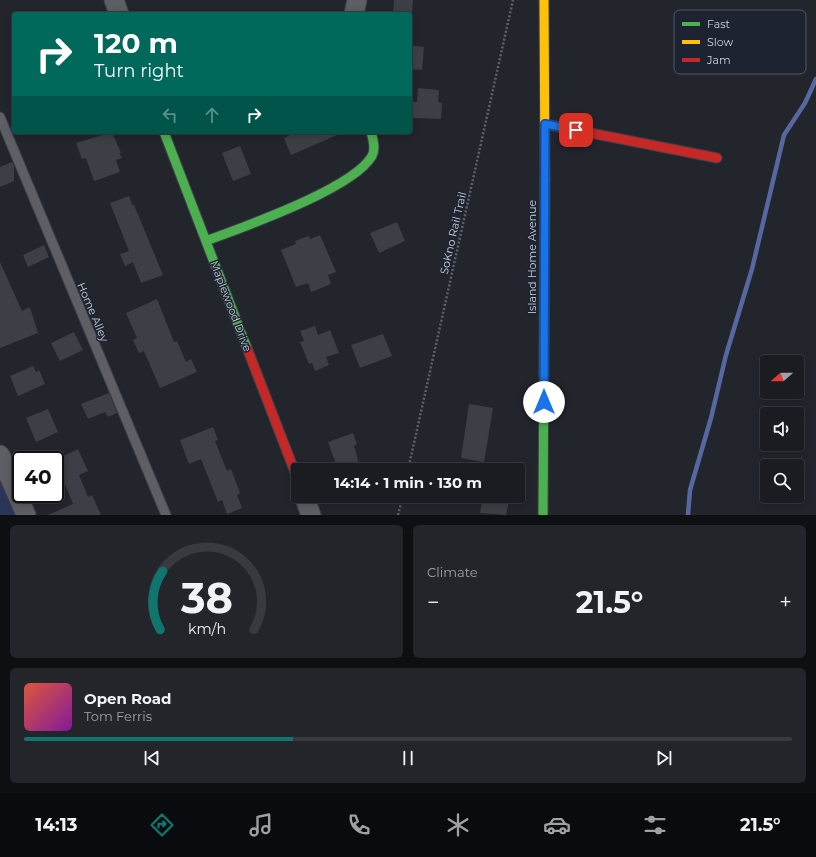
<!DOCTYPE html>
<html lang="en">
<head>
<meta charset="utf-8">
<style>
  body { margin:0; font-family:Montserrat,sans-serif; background:#23252a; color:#f1f3f6; height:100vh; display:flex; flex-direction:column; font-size:15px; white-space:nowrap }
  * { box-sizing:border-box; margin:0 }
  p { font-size:13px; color:#9fa1a5 }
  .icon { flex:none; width:22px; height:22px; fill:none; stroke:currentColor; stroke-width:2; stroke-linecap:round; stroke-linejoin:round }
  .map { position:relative; height:515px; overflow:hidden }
  .sheet { display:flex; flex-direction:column; gap:10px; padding:10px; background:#0e0f13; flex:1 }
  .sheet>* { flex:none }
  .banner { position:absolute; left:12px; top:12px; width:400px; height:122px; border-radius:4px; box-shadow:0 2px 10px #0003,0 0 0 1px #383a40; background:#00695c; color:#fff; overflow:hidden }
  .needle { width:26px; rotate:250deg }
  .fabs { position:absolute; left:760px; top:355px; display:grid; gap:8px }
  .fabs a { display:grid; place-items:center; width:44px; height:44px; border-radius:4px; background:#1a1c22; box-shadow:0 2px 10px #0003,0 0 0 1px #383a40; font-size:20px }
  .speed { position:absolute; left:12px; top:451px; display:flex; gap:8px; font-size:20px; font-weight:700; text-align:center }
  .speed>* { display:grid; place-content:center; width:52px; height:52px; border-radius:50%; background:#1a1c22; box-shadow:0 2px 10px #0003,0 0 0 1px #383a40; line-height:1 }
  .speed .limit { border:2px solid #111; border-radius:6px; background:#fff; color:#111 }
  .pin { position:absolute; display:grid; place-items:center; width:34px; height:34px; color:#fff; margin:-17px; border-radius:8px; box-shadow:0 2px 6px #0006 }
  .me { position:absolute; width:44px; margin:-22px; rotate:0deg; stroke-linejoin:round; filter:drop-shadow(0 0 3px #0008) }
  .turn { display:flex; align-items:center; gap:14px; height:84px; padding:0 16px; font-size:18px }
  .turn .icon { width:52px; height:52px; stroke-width:2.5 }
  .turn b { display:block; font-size:28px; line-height:34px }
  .lanes { display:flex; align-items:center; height:38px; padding:0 16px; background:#0003; justify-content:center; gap:20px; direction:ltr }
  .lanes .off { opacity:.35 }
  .big { font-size:30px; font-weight:700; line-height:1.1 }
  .sheet .card { flex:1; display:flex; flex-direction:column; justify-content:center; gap:6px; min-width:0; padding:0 14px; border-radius:6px; background:#23252a }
  .sheet .dial { align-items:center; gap:0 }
  .dial svg { height:104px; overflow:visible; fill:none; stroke:#383a40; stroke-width:7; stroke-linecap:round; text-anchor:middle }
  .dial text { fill:#f1f3f6; stroke:none }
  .song { display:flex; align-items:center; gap:12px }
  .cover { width:48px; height:48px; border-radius:6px; background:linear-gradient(135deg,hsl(10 70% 55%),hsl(290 70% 35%)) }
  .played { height:4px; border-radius:2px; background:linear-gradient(90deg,#0f766e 35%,#383a40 35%) }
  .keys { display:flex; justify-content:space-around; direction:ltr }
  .heat { display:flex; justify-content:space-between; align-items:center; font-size:22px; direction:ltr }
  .sheet .tiles { flex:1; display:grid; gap:10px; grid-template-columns:1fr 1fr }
  .card:last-child { grid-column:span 2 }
  .trip { position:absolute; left:291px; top:463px; width:234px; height:40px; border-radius:4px; background:#1a1c22; box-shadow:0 2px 10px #0003,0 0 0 1px #383a40; font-weight:700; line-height:40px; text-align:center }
  .tabs { display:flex; height:64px; justify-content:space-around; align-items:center; background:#0a0b0e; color:#9fa1a5 }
  .tabs .icon { width:28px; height:28px }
  .tabs .active { color:#0f766e }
  .tabs b { font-size:18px; color:#f1f3f6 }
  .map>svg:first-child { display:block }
  .green { fill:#2a355a }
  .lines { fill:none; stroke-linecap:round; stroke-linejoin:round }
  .stream { stroke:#5768a1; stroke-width:4.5 }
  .building { fill:#3d3f46 }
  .lane-casing { stroke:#3f4148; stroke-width:11 }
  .street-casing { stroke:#3f4148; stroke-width:21 }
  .fast-casing { stroke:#3f4148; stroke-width:11 }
  .slow-casing { stroke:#3f4148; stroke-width:11 }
  .jam-casing { stroke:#3f4148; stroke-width:11 }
  .path { stroke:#5f6168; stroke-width:2.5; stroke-dasharray:2 2; stroke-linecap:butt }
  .lane { stroke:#5d5f65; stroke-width:9 }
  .street { stroke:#5d5f65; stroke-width:19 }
  .fast { stroke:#4caf50; stroke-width:9 }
  .slow { stroke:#ffc107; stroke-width:9 }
  .jam { stroke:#c62828; stroke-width:9 }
  .route-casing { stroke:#114b97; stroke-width:10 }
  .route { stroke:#1a73e8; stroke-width:7 }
  .labels { text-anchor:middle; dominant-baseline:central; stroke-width:3; stroke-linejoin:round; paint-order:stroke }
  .street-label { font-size:11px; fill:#cdd1db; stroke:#1e2332 }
  .key { fill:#1e2332; stroke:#535765; stroke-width:1 }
  .key-label { font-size:11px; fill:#cdd1db }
</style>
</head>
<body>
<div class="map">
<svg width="816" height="515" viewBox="0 0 816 515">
  <rect width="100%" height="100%" fill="#23252d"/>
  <!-- green -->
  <path class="green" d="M0,475L18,515H0Z"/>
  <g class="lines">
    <!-- stream -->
    <path class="stream" d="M688,515L690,490L711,418L726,355L752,269L784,135L805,103L816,79"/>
  </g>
  <!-- building -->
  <path class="building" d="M394,0H413L412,14H393Z
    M410,45L424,47L422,70L410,69Z
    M418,88L439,90L438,102L442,103L441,119L413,118V102H417Z
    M112,132L121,153H119L122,158L116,160L120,172L94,181L86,158L82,159L76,143Z
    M287,132H344L291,155L284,138L289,136Z
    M240,146L251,174L233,181L222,153Z
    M12,162L14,166V181L0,187V167Z
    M129,196L132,205H134L163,275L141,283L133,262L125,266L120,254L129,251L110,203Z
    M397,222L405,241L379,253L370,233Z
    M320,235L336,272L328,275L331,284L311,292L308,283L296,287L281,250L296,244L295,241L309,236L310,239Z
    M44,245L49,257L28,267L23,255Z
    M0,262L22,311L30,307L38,333L0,348Z
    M157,299L174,342L177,341L186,362L191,359L197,372L160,388L144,351L139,353L133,340L137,338L126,313Z
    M315,326L318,335L330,330L339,353L326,357L329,365L315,371L312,363L309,364L300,342L304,341L300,331Z
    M74,332L83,350L60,361L51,343Z
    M383,334L392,356L360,368L351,345Z
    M33,366L36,372L39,370L45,384L18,396L10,376Z
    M109,393L117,413L108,417L105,412L88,419L81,404Z
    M469,404L493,408L484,462L461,458Z
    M48,409L58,432L36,442L26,418Z
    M213,427L218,440L215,441L227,471L231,469L240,493L237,495L242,508L227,514L222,500L218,502L201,459L189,464L180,440Z
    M353,433L357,444L354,446L360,467L351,470H338L328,442Z
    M78,449L88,471L79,475L88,497L92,495L101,515H48L73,504L64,482L55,485V460Z
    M483,496H510L506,515L480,513Z"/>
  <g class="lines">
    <!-- lane casing -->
    <g class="lane-casing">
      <path id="lane" d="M0,117L166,515"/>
    </g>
    <!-- street casing -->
    <g class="street-casing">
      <path id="street" d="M114,0L119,14
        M354,14L357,0
        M0,455L26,515
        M304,496L311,515"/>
    </g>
    <!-- fast casing -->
    <g class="fast-casing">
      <path id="fast" d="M164,132L247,348
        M206,241C243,227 353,189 372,156C376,149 373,139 371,132
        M543,515L545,179"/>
    </g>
    <!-- slow casing -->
    <g class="slow-casing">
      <path id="slow" d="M544,0L545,179"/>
    </g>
    <!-- jam casing -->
    <g class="jam-casing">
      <path id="jam" d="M545,124L717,158
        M247,348L298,480"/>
    </g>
    <!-- path -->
    <path class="path" d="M408,470L513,0
      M398,515L403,496"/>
    <!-- lane -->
    <use href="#lane" class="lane"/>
    <!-- street -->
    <use href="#street" class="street"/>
    <!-- fast -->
    <use href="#fast" class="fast"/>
    <!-- slow -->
    <use href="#slow" class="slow"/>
    <!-- jam -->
    <use href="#jam" class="jam"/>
  </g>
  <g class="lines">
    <!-- route casing -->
    <g class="route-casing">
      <path id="route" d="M544,402L545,124L576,130"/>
    </g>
    <!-- route -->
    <use href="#route" class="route"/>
  </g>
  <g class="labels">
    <!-- street labels -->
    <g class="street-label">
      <text transform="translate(453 233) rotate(-77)">SoKno Rail Trail</text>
      <text transform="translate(532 257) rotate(-90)">Island Home Avenue</text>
      <text transform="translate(231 306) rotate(69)">Maplewood Drive</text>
      <text transform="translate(93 312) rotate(67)">Home Alley</text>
    </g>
  </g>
  <!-- legend -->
  <rect x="674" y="10" width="132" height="64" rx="6" class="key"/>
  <rect x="682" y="22" width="18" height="4" fill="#4caf50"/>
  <rect x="682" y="40" width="18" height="4" fill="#ffc107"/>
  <rect x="682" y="58" width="18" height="4" fill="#c62828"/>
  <g class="key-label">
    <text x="707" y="28">Fast</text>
    <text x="707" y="46">Slow</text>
    <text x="707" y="64">Jam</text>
  </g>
</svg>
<div class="fabs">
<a><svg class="needle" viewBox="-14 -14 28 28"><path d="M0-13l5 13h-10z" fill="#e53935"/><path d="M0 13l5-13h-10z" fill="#9fa1a5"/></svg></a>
<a><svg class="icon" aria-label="sound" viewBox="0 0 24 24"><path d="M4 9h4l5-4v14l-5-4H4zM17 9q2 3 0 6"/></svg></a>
<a><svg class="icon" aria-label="search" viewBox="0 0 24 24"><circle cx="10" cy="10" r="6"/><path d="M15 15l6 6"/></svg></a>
</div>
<div class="speed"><div class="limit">40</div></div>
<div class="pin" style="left:576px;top:130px;background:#d93025"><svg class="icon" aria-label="arrive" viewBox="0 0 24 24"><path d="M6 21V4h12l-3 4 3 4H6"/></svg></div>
<svg class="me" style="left:544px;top:402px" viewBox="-20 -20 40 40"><circle r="19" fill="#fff"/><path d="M0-13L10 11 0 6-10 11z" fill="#1a73e8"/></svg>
<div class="trip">14:14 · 1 min · 130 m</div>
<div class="banner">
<div class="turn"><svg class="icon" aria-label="right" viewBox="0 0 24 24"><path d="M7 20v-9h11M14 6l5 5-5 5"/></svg><div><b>120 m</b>Turn right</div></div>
<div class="lanes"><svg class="icon off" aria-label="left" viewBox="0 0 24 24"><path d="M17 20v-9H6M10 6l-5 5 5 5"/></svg><svg class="icon off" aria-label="ahead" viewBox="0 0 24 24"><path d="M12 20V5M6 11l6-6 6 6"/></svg><svg class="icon" aria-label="right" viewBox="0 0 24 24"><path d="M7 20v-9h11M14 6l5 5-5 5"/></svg></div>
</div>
</div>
<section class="sheet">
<div class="tiles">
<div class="card dial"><svg viewBox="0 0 100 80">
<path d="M14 69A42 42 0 1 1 86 69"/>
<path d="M14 69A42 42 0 0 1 16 24" stroke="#0f766e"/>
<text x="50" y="56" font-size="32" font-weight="700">38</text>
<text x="50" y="72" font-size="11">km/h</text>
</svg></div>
<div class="card"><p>Climate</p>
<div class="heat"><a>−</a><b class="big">21.5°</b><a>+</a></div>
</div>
<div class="card">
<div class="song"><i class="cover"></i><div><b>Open Road</b><p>Tom Ferris</p></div></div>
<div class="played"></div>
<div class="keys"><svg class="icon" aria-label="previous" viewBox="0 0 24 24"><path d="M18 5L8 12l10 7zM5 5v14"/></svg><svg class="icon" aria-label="pause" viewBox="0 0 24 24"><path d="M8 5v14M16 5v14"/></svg><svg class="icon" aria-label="next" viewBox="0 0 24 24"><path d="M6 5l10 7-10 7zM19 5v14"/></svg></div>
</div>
</div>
</section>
<nav class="tabs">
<b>14:13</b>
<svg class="icon active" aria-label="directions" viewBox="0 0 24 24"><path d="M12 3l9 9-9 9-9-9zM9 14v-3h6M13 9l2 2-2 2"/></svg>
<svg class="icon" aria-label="music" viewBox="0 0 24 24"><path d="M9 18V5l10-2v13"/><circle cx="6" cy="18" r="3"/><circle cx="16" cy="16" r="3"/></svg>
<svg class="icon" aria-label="phone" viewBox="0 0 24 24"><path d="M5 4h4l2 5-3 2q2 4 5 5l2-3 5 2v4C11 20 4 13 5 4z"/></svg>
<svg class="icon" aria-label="climate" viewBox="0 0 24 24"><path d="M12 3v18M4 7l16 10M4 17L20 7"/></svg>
<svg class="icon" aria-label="car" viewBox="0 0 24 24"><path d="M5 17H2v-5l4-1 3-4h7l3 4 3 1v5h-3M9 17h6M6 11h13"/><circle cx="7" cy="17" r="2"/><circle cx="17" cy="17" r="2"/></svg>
<svg class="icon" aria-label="filters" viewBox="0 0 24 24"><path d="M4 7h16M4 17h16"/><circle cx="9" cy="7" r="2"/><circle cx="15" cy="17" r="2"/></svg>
<b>21.5°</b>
</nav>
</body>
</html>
